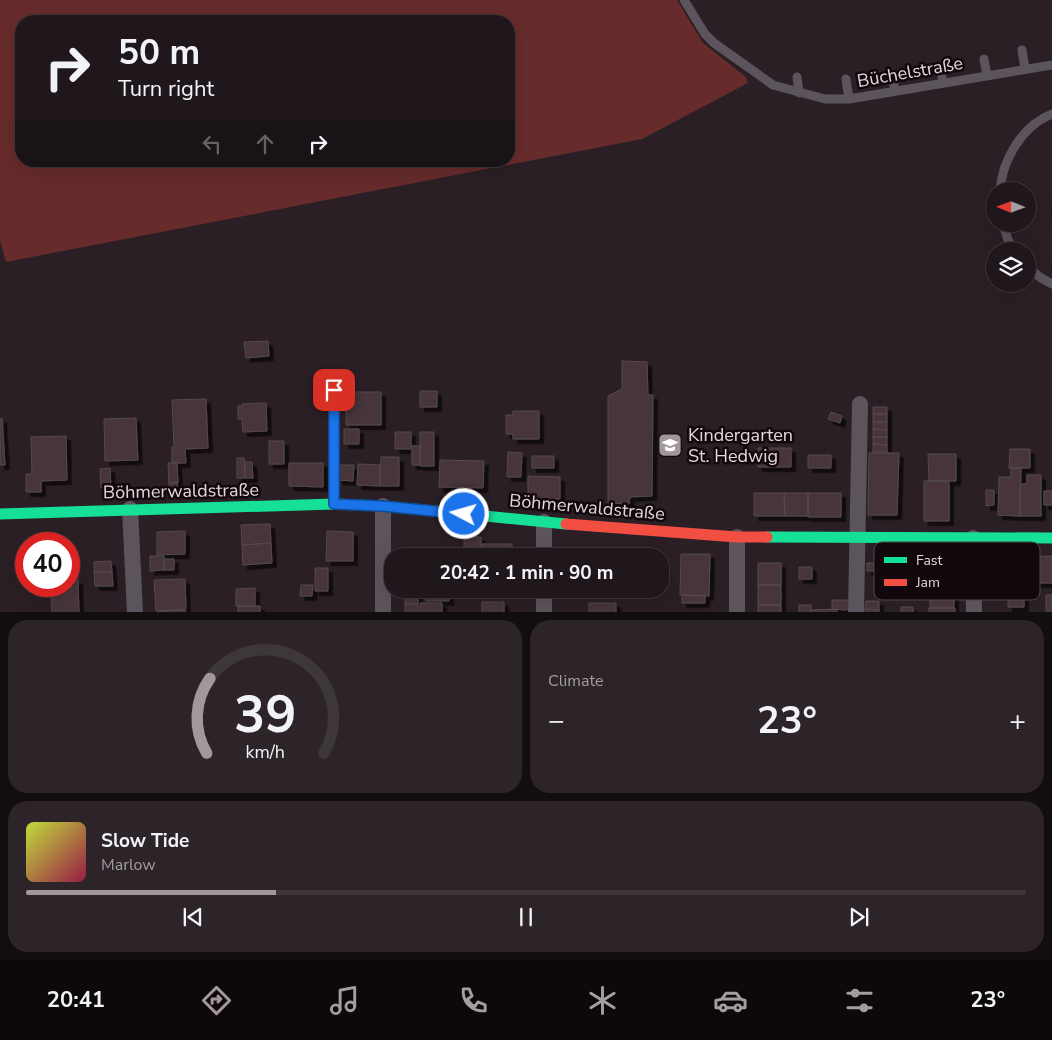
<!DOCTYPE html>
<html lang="en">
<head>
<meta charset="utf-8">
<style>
  body { margin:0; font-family:"Nunito Sans",sans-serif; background:#2d2429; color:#f1f3f6; height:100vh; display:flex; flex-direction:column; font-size:19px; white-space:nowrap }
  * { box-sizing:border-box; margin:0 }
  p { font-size:16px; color:#a29fa3 }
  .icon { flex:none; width:28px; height:28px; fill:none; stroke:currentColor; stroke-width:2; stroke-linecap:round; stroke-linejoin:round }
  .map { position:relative; height:612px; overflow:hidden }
  .sheet { display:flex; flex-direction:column; gap:8px; padding:8px; background:#120d0f; flex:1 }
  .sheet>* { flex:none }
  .hud { position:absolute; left:15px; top:15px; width:500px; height:152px; border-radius:20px; box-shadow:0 5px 20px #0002,0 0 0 1px #3d363b; background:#20171c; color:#f1f3f6; overflow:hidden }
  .needle { width:32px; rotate:271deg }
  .tools { position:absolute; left:986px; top:182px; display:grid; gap:10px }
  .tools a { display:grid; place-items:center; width:50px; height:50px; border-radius:50%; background:#20171c; box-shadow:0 5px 20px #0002,0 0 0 1px #3d363b; font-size:25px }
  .speed { position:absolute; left:15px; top:532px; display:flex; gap:10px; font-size:25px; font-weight:700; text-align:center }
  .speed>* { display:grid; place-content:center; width:65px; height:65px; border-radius:50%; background:#20171c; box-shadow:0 5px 20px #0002,0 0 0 1px #3d363b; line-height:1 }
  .speed .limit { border:8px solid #d22; background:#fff; color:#111 }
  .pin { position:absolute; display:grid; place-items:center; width:42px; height:42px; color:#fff; margin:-21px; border-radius:10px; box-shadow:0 2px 8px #0006 }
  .me { position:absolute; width:55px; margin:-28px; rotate:276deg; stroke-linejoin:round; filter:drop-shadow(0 0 4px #0008) }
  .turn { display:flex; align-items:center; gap:18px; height:105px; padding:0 20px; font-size:22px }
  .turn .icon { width:65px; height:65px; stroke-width:2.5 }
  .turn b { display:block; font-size:35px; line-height:42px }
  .lanes { display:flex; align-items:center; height:48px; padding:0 20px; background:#0003; justify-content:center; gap:25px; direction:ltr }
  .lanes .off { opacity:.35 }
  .big { font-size:38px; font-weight:700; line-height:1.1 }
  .sheet .widget { flex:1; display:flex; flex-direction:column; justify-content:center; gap:8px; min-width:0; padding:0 18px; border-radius:20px; background:#2d2429 }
  .sheet .dial { align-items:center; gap:0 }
  .dial svg { height:130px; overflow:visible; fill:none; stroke:#3d363b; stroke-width:7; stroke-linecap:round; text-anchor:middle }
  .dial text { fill:#f1f3f6; stroke:none }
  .song { display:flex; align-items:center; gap:15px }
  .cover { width:60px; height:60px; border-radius:8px; background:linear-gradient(135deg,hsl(70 70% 55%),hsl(340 70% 35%)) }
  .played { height:5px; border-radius:2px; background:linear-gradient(90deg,#a3969d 25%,#3d363b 25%) }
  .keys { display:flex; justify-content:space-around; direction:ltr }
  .heat { display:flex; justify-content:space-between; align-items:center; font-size:28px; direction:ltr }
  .sheet .tiles { flex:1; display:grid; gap:8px; grid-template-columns:1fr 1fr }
  .widget:last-child { grid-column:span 2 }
  .trip { position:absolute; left:384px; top:548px; width:285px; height:50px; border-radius:20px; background:#20171c; box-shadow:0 5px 20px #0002,0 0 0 1px #3d363b; font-weight:700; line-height:50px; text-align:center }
  .tab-bar { display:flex; height:80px; justify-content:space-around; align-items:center; background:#0d090b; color:#a29fa3 }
  .tab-bar .icon { width:35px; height:35px }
  .tab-bar .selected { color:#a3969d }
  .tab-bar b { font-size:22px; color:#f1f3f6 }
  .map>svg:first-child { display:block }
  .forest { fill:#672b2b; fill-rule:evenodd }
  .building { fill:#46343a; stroke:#554a4e; filter:url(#shadow) }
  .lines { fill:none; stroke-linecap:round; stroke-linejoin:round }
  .lane { stroke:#5c545c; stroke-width:9 }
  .street { stroke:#5c545c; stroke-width:16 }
  .fast { stroke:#16e098; stroke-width:11 }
  .jam { stroke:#f24e42; stroke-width:11 }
  .route-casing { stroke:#114b97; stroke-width:12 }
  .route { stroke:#1a73e8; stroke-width:9 }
  .labels { text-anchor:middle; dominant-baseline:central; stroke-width:5; stroke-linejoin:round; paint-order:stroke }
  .street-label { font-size:18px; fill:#e4d6dd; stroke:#11080d }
  .poi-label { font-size:18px; fill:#e4d6dd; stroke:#11080d; text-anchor:start }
  .key { fill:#11080d; stroke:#50464b; stroke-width:1 }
  .key-label { font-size:14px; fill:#e4d6dd }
</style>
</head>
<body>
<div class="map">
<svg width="1052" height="613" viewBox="0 0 1052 613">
  <defs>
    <filter id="shadow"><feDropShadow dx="4.5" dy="4.5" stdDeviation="0" flood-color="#0009"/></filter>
  </defs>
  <rect width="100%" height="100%" fill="#2a1f25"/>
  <!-- forest -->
  <path class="forest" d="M0,0H677L703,43L746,77L748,83L642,139L6,262L0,241ZM21,21H509V161H21Z"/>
  <!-- building -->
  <path class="building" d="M268,341L269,356L246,358L244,342Z
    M622,361L647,362L648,395H653L652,496L630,497L629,504L608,503V396L622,389Z
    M420,391H437V407H420Z
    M346,392H381V425H346Z
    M206,399L208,448L185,449L186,463H172V447H174L172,400Z
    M266,403L267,431L243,432L242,419H238V406H242V404Z
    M873,407H887V414H873Z
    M513,411H539V439H513V434H506V415H513Z
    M831,412L842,416L840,423L828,419Z
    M873,414H887V422H873Z
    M2,418L5,465H0V419Z
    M136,418L138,460L105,461L104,419Z
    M873,422H887V430L873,429Z
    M344,429H359V444H344Z
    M873,429L887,430V437H873Z
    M395,432H411V449H395Z
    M420,432H434V466H420Z
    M66,436L67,480L41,481V492H26V474H32L31,437Z
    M873,437H887V445L873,444Z
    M269,441H284V464H269Z
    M873,444L887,445V452H873Z
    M412,446H420V465H412Z
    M758,448H791V467H758Z
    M1010,449H1030V468H1009Z
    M508,452L522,453L521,477H507Z
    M869,453H899L897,515H868Z
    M928,454H956V481H929Z
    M808,455H831V468H808Z
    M532,456H554V468H532Z
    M381,457H399V486H380Z
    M237,458H244L245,478H237Z
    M440,460L484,461L483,488L439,487Z
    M245,462H252L253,478H245Z
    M168,463H177L178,483H169Z
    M289,463H323V487L289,486Z
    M358,464L380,465V486L357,485Z
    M338,465H354L353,481L338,480Z
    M110,468L111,488H101L100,469Z
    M1011,468H1021L1020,516L998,515L999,477H1011Z
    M1027,475H1041V516H1020V484H1027Z
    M528,476L560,477V499L528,498Z
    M924,481H949V521H924Z
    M169,483H177L178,493L169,494Z
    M986,490H994V505L986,506Z
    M1044,491H1052V505H1044Z
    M754,493H784L785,516H754Z
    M784,493H808V516H785Z
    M808,493H841V517H808Z
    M270,524L271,543L242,545L241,525Z
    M185,531V554L157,555V532Z
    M327,531L353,532V561H326Z
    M65,536L66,544H36V537Z
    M464,537H481V556H464Z
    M271,543L272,563L243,565L242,545Z
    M482,544H512V556H482Z
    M567,549H594V556H567Z
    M681,554H710L709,596L680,595Z
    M150,556H164V570L150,571Z
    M1052,556V583H1029V557Z
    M164,559H174V570H164Z
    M111,561L112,572H94V562Z
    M758,563H781V585H758Z
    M867,563H883V571H867Z
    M799,567H812V579H799Z
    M315,568H328V591H315Z
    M94,572H112L113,586H95Z
    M185,579L186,609L156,611L154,580Z
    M78,580L79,613H52L51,586H69V581Z
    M301,585H313L312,596H300Z
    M758,585H781V605H758Z
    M930,587L954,588V608H930Z
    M255,588V606H236V589Z
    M405,589H418V594H405Z
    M426,593L449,594V601H426Z
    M405,594H418V604H405Z
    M1008,594H1024V607H1008Z
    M682,595L705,596V603H682Z
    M1046,595H1052V611H1046Z
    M832,600H847V610L832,609Z
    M866,601H879V610L865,609Z
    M482,602H504V613H482Z
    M420,603H442V613H420Z
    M589,603H616V613H589Z
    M405,604H418V613H405Z
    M758,605H781V613H758Z
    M799,605H811V613H799Z
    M238,606H260V613H238Z
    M901,607H913V613H901Z
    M929,608H955V613H929Z
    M837,609V613H811V610Z
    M865,609L879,610V613H865Z
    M185,610L186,613H156V612Z"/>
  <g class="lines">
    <!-- lane -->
    <path class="lane" d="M684,0L705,34L714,43L773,85L825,99H849L1052,65
      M1022,50L1025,69
      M984,59L987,76
      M940,66L943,83
      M892,74L895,91
      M797,77L799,93
      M846,79L849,99
      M1000,191C1002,160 1022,126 1052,114
      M1003,224L1008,240L1015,251
      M1028,267L1041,278L1052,284
      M334,504V390"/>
    <!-- street -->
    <path class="street" d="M383,506V613
      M130,509L135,613
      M737,537V613
      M973,538L974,613
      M544,556V522
      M544,613V589
      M856,613L860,404"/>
    <!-- fast -->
    <path class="fast" d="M0,514L334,504L383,506L566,524
      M767,537L1052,538"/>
    <!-- jam -->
    <path class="jam" d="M566,524L737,537H767"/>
  </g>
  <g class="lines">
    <!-- route casing -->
    <g class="route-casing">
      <path id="route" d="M334,390V504L382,506L464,514"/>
    </g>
    <!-- route -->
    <use href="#route" class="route"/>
  </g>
  <!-- icons -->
  <defs>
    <g id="school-square" transform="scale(1.25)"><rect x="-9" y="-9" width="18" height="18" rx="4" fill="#a3969d" stroke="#11080d"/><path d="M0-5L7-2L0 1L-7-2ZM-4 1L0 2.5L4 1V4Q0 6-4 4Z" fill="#fff"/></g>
  </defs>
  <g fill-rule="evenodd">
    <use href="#school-square" x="670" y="445"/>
  </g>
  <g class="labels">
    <!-- street labels -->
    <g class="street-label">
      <text transform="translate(910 72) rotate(-10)">Büchelstraße</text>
      <text transform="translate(181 491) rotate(-1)">Böhmerwaldstraße</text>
      <text transform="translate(587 507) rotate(5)">Böhmerwaldstraße</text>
    </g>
    <!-- poi labels -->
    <g class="poi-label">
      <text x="688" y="435">Kindergarten<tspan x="688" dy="21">St. Hedwig</tspan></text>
    </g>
  </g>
  <!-- legend -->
  <rect x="874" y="542" width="166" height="58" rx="8" class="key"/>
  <rect x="884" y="557" width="23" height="6" fill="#16e098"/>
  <rect x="884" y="579" width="23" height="7" fill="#f24e42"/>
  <g class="key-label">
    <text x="916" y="565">Fast</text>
    <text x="916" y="587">Jam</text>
  </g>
</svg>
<div class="tools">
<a><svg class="needle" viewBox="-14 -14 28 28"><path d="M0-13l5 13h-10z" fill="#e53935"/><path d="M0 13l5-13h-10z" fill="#a29fa3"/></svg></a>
<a><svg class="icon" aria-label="layers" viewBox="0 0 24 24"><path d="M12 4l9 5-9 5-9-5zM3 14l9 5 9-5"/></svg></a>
</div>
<div class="speed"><div class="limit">40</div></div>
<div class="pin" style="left:334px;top:390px;background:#d93025"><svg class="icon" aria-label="arrive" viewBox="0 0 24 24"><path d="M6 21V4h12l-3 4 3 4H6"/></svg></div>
<svg class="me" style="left:464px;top:514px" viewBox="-20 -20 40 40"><circle r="17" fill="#1a73e8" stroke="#fff" stroke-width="3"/><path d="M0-11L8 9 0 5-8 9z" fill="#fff"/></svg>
<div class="trip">20:42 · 1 min · 90 m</div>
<div class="hud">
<div class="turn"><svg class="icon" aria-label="right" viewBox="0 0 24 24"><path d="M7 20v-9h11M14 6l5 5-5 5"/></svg><div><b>50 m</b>Turn right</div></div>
<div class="lanes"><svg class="icon off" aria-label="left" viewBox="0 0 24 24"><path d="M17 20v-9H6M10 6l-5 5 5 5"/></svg><svg class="icon off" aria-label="ahead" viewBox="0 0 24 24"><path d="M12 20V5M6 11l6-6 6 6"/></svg><svg class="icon" aria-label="right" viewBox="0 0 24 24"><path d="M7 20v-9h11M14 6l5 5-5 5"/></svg></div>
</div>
</div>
<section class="sheet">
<div class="tiles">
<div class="widget dial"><svg viewBox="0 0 100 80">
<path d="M14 69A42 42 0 1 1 86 69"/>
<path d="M14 69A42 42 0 0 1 16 23" stroke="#a3969d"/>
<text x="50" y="56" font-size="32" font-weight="700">39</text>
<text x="50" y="72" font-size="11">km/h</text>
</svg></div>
<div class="widget"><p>Climate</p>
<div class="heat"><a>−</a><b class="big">23°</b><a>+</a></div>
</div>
<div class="widget">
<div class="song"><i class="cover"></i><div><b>Slow Tide</b><p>Marlow</p></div></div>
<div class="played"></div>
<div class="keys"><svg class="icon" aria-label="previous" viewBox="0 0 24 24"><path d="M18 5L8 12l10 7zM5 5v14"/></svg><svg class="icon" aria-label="pause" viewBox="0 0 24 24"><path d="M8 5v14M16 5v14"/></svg><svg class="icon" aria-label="next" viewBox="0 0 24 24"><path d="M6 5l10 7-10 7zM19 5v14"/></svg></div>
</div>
</div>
</section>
<nav class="tab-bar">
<b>20:41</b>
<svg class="icon selected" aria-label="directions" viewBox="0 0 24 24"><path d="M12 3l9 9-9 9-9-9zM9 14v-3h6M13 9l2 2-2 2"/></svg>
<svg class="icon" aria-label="music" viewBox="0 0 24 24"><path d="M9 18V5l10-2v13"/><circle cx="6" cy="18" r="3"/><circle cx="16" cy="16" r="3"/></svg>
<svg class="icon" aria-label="phone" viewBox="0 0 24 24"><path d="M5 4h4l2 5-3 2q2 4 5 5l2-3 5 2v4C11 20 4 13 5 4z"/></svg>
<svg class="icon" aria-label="climate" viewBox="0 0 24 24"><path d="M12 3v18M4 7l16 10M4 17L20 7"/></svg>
<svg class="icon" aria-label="car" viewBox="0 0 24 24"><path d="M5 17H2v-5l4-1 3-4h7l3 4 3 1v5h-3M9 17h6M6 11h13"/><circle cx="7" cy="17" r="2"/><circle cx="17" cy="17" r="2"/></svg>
<svg class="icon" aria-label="filters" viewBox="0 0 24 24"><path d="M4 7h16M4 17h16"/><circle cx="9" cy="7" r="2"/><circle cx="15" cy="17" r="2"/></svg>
<b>23°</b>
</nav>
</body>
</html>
